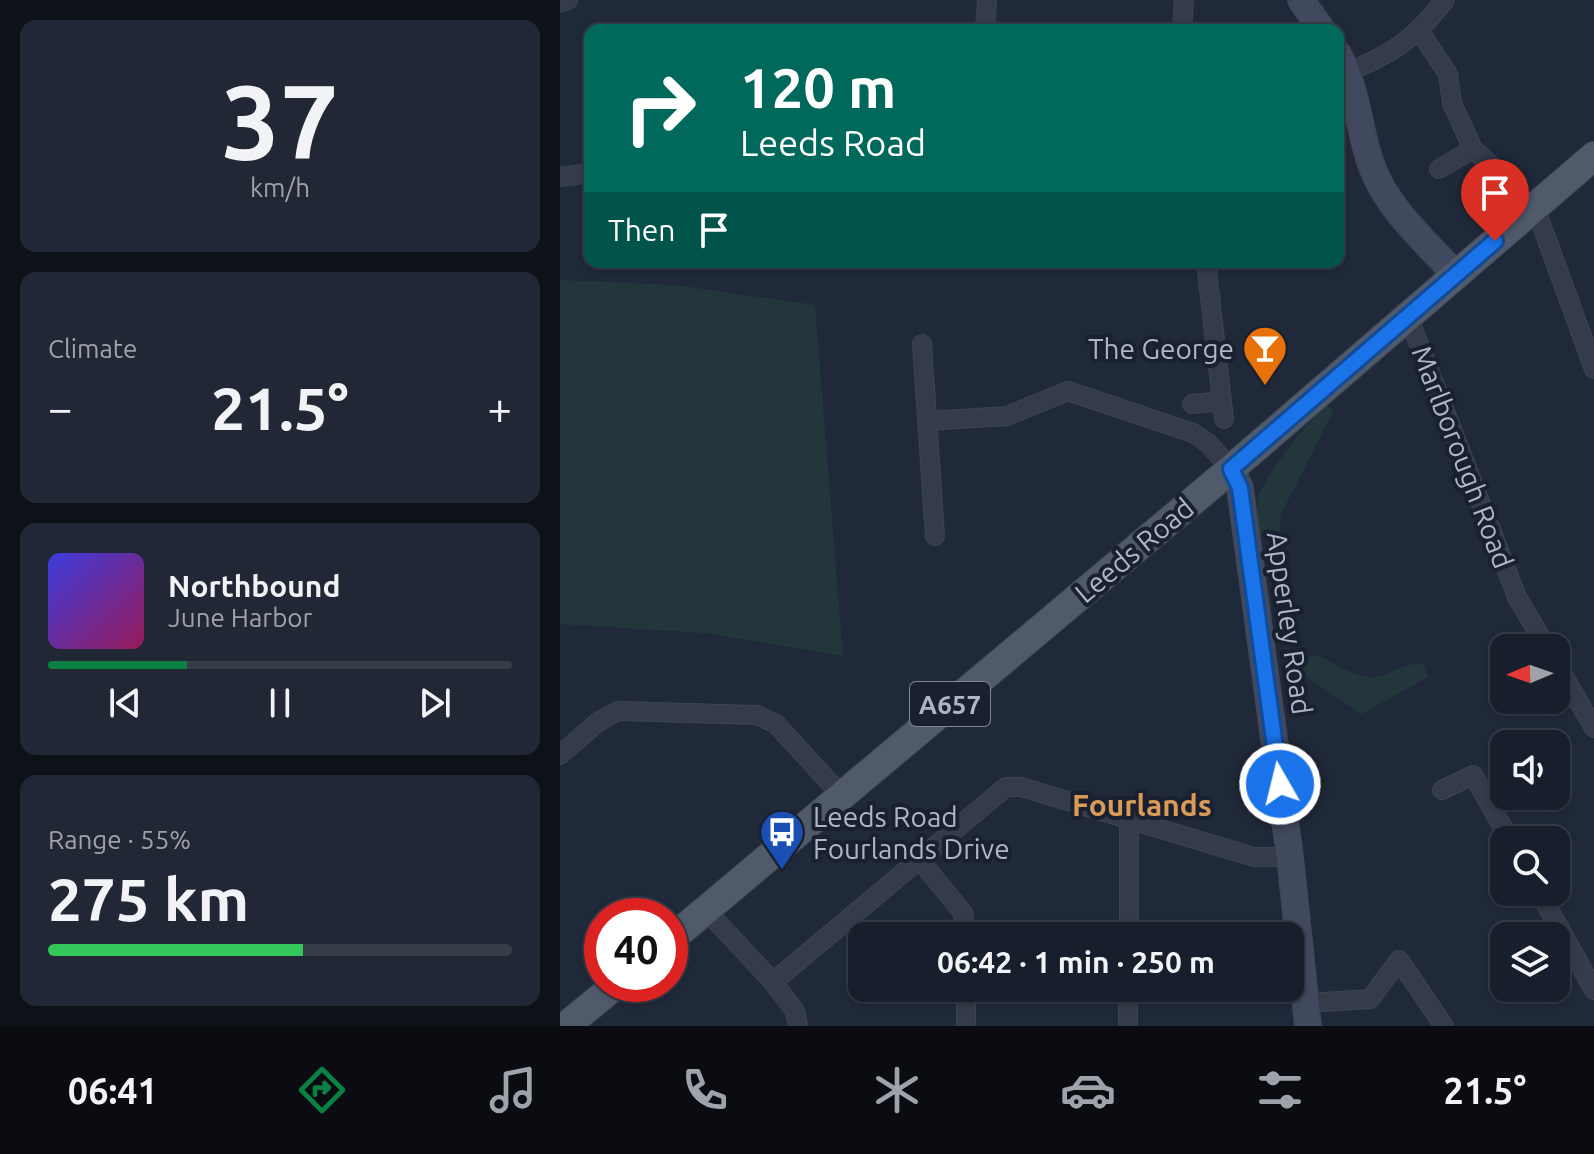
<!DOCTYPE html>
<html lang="en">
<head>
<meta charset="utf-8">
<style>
  body { margin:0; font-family:Ubuntu,sans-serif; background:#212734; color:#f1f3f6; height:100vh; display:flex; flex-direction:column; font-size:30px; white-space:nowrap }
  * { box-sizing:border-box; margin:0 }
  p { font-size:26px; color:#9fa2a9 }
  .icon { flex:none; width:44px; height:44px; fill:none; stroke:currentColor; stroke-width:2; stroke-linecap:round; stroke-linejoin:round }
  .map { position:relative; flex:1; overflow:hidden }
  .details { display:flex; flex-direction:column; gap:20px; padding:20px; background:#0d1118; width:560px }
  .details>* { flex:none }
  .guide { position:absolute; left:24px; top:24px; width:760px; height:244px; border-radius:16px; box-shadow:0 2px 6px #0004,0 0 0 2px #363d48; background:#00695c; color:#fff; overflow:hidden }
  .needle { width:52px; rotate:268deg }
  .buttons { position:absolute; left:930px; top:634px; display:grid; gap:16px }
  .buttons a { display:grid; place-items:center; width:80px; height:80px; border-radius:16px; background:#181f2c; box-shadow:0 2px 6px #0004,0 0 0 2px #363d48; font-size:40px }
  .speed { position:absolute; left:24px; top:898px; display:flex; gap:16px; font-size:40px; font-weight:700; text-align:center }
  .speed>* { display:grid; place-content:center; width:104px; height:104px; border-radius:50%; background:#181f2c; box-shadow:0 2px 6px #0004,0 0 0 2px #363d48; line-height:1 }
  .speed .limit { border:12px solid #d22; background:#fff; color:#111 }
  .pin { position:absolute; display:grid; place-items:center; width:68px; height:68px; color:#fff; margin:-82px -34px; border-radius:50% 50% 50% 0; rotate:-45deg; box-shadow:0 0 8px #0007 }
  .pin .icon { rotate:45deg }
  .me { position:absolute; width:88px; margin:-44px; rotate:352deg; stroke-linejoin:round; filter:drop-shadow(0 0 6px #0008) }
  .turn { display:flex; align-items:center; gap:28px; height:168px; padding:0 24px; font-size:36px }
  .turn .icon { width:104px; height:104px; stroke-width:2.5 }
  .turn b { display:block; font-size:56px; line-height:68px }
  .then { display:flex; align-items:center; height:76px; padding:0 24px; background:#0003; gap:16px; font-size:30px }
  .big { font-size:60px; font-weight:700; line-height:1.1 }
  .details .widget { flex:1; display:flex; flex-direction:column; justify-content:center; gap:12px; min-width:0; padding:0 28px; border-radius:16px; background:#212734 }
  .details .dial { align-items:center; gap:0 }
  .dial b { font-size:104px; line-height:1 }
  .song { display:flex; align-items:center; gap:24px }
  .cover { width:96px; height:96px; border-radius:12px; background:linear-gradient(135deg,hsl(240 70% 55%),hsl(330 70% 35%)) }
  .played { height:8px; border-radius:4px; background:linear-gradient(90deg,#0b8043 30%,#363d48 30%) }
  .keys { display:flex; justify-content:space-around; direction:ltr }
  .heat { display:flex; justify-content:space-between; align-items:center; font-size:44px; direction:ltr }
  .charge { height:12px; border-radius:6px; background:linear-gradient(90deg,#34c759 55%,#363d48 0) }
  .trip { position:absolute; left:288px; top:922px; width:456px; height:80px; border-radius:16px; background:#181f2c; box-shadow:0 2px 6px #0004,0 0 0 2px #363d48; font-weight:700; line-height:80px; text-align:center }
  .dock { display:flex; height:128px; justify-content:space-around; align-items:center; background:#0a0c12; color:#9fa2a9 }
  .dock .icon { width:56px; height:56px }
  .dock .active { color:#0b8043 }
  .dock b { font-size:36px; color:#f1f3f6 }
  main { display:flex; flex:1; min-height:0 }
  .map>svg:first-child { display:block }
  .green { fill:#22363b }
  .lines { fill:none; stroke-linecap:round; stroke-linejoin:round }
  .street-casing { stroke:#3d4454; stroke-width:20 }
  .secondary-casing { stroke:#3d4454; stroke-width:28 }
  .primary-casing { stroke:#3d4454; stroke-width:30 }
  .street { stroke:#343b4a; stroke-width:18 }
  .secondary { stroke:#41495e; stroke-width:26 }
  .primary { stroke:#515a6b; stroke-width:28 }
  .route-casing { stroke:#114b97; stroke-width:20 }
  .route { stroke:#1a73e8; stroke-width:14 }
  .labels { text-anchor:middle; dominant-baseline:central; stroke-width:8; stroke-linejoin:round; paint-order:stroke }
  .shield { fill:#19202f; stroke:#818899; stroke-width:2 }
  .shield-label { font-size:26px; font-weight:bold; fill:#aeb5c7 }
  .poi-label { font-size:28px; fill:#aeb5c7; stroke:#19202f; text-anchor:end }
  .street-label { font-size:28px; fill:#aeb5c7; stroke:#19202f }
  .neighbourhood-label { font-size:30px; font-weight:bold; fill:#d99b57; stroke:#19202f }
</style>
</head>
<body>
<main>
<section class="details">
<div class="widget dial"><b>37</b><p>km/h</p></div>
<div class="widget"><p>Climate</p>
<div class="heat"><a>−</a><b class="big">21.5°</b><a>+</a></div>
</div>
<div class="widget">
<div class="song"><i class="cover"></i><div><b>Northbound</b><p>June Harbor</p></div></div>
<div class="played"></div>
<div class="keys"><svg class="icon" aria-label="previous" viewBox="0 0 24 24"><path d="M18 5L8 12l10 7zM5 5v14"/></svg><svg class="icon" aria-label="pause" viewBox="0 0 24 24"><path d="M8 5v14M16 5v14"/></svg><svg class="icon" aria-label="next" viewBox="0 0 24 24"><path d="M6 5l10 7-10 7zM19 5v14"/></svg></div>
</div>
<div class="widget"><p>Range · 55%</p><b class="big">275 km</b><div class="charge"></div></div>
</section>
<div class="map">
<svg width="1034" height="1026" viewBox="0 0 1034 1026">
  <rect width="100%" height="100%" fill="#20293a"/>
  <!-- green -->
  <path class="green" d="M0,280L116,285L255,305L283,656L144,633L0,624Z
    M767,405L774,410L721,514L720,534L707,539L700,533C698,520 695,508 699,495C704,477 751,417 767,405Z
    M760,656C776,665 795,678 815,677C833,675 845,660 864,665L868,677L801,714L736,670L746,657Z"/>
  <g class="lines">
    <!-- street casing -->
    <g class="street-casing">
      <path id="street" d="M0,3L8,0
        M425,30L427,0
        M622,30L624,0
        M860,32L888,74L892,103L913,149L941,174
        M788,72C834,53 854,39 885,0
        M879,169L913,149
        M0,177L30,173
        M975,207L1034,369
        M646,262L664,419
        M848,316L957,597L987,648
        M362,344L375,536
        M632,404L661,401
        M369,421L447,416L508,391L633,433L648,443L671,469
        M996,663L1034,728
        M0,755L38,722L58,711L197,715L216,724L282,796
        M882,790L913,775L950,840
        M359,859L403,913L406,936
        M979,892L1034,990
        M146,910L213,982L446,787H461L694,857H730
        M569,936V820
        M213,982L235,1011L238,1026
        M748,1003L810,999L839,960L884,1026
        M406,1026V988
        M568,1026V988"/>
    </g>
    <!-- secondary casing -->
    <g class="secondary-casing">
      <path id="secondary" d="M741,0L762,30
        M778,54C798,90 798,129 812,167C827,208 866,242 895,274
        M671,469L680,488L730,857L748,1026"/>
    </g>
    <!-- primary casing -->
    <g class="primary-casing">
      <path id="primary" d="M110,940L671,469L1034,156
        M6,1026L57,984"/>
    </g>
    <!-- street -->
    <use href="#street" class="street"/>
    <!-- secondary -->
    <use href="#secondary" class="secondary"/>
    <!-- primary -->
    <use href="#primary" class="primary"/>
  </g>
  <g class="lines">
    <!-- route casing -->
    <g class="route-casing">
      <path id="route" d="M720,784L680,488L671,469L935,241"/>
    </g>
    <!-- route -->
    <use href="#route" class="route"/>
  </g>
  <!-- icons -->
  <defs>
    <g id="bar-pin" transform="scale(2.3)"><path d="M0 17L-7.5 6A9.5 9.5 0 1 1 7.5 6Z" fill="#e8710a" stroke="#19202f"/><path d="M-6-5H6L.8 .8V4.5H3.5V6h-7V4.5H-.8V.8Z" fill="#fff"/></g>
    <g id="bus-pin" transform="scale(2.3)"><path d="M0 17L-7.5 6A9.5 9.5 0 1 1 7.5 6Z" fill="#1a4fb4" stroke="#19202f"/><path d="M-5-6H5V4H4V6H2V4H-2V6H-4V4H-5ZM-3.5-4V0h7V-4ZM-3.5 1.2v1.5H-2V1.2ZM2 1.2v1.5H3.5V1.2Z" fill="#fff"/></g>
  </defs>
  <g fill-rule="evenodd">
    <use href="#bar-pin" x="705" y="348"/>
    <use href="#bus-pin" x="222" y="832"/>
  </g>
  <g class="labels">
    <!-- shield labels -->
    <rect class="shield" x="350" y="682" width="80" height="44" rx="6"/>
    <g class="shield-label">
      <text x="390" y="704">A657</text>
    </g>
    <!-- poi labels -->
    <g class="poi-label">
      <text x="674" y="348">The George</text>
      <text x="253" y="816" text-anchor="start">Leeds Road<tspan x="253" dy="32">Fourlands Drive</tspan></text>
    </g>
    <!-- street labels -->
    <g class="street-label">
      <text transform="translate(903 457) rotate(69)">Marlborough Road</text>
      <text transform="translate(574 550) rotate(-40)">Leeds Road</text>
      <text transform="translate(730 623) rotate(82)">Apperley Road</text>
    </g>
    <!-- neighbourhood labels -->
    <g class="neighbourhood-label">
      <text x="582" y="805">Fourlands</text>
    </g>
  </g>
</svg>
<div class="buttons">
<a><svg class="needle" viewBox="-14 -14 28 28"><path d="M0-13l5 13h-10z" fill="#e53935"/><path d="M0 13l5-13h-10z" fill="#9fa2a9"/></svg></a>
<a><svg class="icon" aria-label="sound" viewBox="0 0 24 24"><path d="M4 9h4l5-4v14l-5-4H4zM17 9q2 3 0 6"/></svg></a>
<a><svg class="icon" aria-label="search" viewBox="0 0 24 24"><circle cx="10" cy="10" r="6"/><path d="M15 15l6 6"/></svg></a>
<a><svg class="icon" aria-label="layers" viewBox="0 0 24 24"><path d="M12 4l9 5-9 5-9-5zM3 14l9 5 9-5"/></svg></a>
</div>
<div class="speed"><div class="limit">40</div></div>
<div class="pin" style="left:935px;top:241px;background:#d93025"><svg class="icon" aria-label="arrive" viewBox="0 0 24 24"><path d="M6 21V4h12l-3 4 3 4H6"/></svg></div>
<svg class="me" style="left:720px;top:784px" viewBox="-20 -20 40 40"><circle r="17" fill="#1a73e8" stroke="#fff" stroke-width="3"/><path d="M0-11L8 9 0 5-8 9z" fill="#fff"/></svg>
<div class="trip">06:42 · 1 min · 250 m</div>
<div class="guide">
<div class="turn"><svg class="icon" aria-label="right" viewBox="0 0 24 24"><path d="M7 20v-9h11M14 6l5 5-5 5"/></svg><div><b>120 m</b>Leeds Road</div></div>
<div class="then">Then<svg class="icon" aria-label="arrive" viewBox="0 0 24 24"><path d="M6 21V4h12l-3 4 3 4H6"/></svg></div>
</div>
</div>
</main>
<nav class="dock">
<b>06:41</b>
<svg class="icon active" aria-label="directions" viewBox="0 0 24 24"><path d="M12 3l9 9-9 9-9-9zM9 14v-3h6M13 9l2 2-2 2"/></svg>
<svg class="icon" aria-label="music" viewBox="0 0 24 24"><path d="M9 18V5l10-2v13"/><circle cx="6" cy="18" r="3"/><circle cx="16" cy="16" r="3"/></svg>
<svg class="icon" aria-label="phone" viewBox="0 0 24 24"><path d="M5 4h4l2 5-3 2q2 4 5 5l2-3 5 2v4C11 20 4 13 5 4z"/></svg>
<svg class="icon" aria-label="climate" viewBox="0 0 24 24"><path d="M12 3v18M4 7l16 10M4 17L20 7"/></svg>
<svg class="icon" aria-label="car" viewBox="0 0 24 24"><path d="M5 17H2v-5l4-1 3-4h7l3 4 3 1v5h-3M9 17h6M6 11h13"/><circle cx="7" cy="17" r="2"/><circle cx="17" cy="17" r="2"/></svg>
<svg class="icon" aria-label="filters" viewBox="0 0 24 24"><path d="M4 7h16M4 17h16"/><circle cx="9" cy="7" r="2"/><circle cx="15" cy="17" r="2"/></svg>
<b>21.5°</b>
</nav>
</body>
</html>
